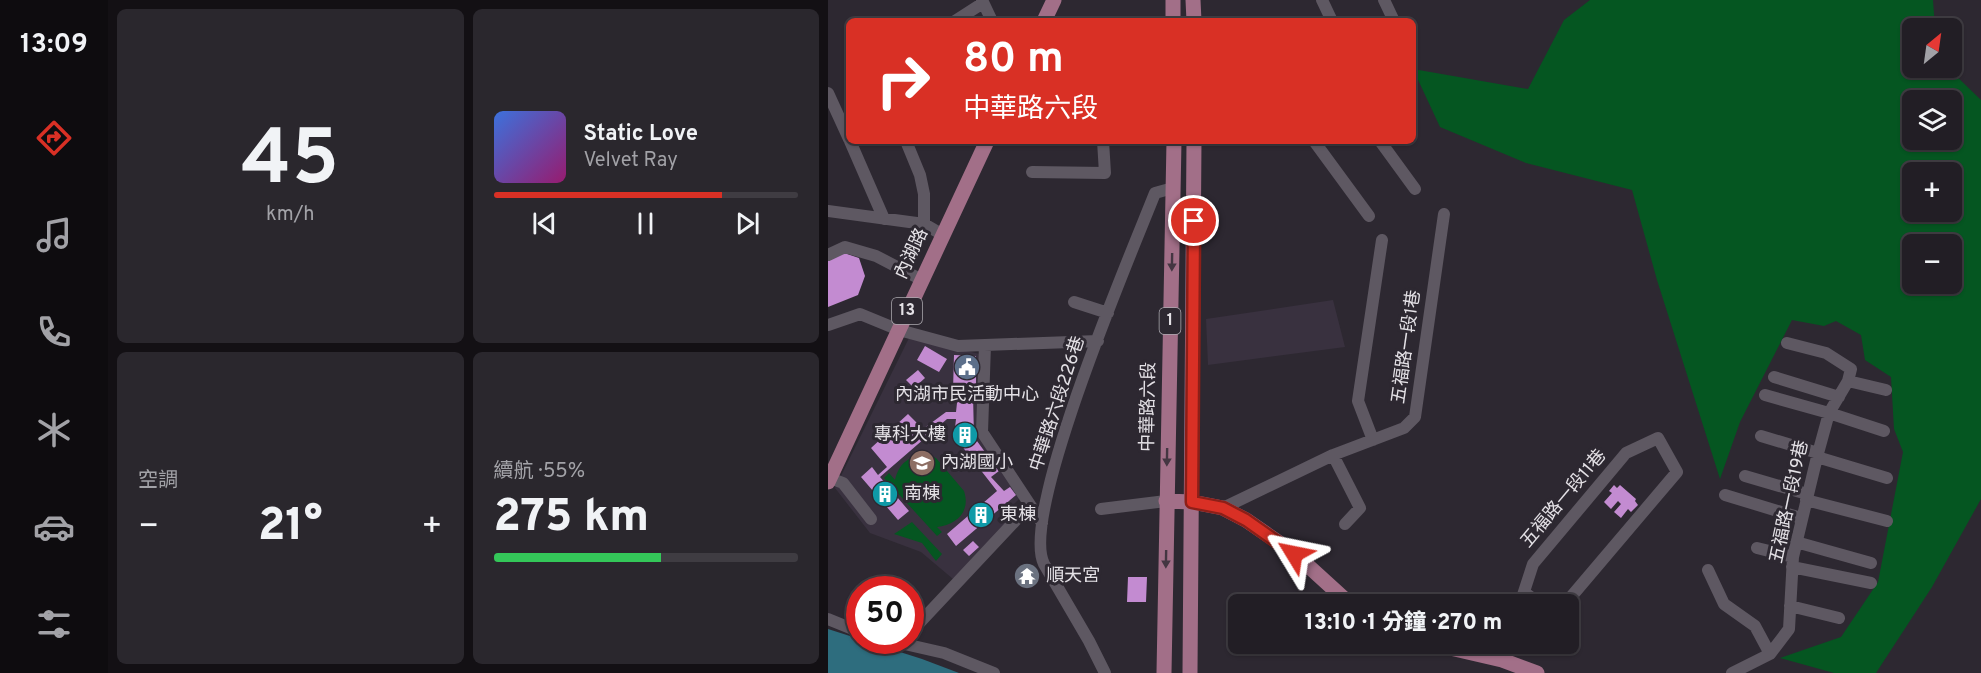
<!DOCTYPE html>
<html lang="zh-TW">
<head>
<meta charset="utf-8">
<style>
  body { margin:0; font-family:Overpass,"Noto Sans TC",sans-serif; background:#2a272d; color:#f1f3f6; height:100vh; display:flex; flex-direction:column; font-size:22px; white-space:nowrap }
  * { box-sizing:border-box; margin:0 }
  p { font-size:20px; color:#a2a2a7 }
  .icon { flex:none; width:33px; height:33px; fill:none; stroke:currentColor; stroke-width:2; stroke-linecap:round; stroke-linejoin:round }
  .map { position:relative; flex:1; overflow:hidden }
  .details { display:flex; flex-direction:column; gap:9px; padding:9px; background:#131014; width:720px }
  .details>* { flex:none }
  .guide { position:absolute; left:18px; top:18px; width:570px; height:126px; border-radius:9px; box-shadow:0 2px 4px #0004,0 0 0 2px #3f3c42; background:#d93025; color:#fff; overflow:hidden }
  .needle { width:39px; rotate:29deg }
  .tools { position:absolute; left:1074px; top:18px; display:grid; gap:12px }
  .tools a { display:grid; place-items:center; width:60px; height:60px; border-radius:9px; background:#221e25; box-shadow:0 2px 4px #0004,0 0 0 2px #3f3c42; font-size:30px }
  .speed { position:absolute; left:18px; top:576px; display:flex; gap:12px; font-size:30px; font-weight:700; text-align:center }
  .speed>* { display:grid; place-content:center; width:78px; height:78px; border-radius:50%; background:#221e25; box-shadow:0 2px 4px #0004,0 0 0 2px #3f3c42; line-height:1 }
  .speed .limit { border:9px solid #d22; background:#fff; color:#111 }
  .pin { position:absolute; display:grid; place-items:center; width:51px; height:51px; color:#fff; margin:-26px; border:3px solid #fff; border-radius:50%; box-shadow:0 2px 6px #0007 }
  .me { position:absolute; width:66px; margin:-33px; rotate:305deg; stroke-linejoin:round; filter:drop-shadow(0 0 4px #0008) }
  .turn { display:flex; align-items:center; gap:21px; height:126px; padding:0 18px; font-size:27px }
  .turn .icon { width:78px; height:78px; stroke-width:2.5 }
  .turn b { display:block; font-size:42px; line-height:51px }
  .big { font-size:45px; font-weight:800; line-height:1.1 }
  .details .tile { flex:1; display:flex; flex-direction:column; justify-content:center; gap:9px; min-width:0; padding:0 21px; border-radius:9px; background:#2a272d }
  .details .dial { align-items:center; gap:0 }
  .dial b { font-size:78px; line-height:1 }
  .song { display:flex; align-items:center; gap:18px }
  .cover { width:72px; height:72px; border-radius:9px; background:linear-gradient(135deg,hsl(220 70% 55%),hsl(320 70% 35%)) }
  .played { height:6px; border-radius:3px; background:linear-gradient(90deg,#d93025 75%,#3f3c42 75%) }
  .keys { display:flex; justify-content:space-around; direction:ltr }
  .heat { display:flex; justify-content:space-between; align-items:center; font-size:33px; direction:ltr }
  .charge { height:9px; border-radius:4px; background:linear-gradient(90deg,#34c759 55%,#3f3c42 0) }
  .details .tiles { flex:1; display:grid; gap:9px; grid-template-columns:repeat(2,1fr) }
  .trip { position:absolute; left:400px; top:594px; width:351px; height:60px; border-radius:9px; background:#221e25; box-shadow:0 2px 4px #0004,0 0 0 2px #3f3c42; font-weight:800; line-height:60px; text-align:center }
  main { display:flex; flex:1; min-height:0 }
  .tabs { display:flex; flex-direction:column; width:108px; justify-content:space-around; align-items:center; background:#0e0c0f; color:#a2a2a7 }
  .tabs .icon { width:42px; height:42px }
  .tabs .active { color:#d93025 }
  .tabs b { font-size:27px; color:#f1f3f6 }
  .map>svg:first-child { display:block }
  .built { fill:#39313f }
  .green { fill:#055621; fill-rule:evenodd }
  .water { fill:#2e6d7e }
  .building { fill:#c38bd1 }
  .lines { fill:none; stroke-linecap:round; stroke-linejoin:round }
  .minor { stroke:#5e5862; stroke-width:12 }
  .major { stroke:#a26f88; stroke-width:15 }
  .oneway { fill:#443642 }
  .route-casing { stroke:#8d1f18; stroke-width:15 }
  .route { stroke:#d93025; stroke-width:10 }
  .labels { text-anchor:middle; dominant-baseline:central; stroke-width:6; stroke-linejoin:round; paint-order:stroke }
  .shield { fill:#2d2831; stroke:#adaab0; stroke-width:1.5 }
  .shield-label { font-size:16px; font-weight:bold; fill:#e4e1e6 }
  .street-label { font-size:18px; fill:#e4e1e6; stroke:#2d2831 }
  .poi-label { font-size:18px; fill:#e4e1e6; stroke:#2d2831; text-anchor:start }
</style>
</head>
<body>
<main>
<nav class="tabs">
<b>13:09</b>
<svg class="icon active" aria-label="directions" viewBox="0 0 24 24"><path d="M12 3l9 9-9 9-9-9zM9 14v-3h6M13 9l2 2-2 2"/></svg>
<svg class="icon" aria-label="music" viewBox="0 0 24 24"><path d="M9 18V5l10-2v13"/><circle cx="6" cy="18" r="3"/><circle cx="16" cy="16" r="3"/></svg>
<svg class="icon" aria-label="phone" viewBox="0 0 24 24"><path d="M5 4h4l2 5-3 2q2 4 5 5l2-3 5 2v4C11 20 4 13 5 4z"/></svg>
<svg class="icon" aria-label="climate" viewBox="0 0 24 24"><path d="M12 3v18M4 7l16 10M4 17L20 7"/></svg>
<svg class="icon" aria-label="car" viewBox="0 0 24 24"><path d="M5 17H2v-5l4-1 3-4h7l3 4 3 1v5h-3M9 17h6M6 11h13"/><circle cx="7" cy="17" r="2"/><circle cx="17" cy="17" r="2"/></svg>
<svg class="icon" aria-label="filters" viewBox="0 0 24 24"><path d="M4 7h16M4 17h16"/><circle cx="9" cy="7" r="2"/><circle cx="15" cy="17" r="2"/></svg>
</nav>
<section class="details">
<div class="tiles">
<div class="tile dial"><b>45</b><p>km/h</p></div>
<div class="tile">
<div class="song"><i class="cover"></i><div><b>Static Love</b><p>Velvet Ray</p></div></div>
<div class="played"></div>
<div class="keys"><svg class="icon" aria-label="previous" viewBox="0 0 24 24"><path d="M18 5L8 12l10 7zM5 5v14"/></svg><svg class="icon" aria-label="pause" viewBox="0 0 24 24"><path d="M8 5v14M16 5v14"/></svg><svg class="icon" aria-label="next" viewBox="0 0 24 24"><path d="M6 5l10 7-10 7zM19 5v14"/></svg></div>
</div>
<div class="tile"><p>空調</p>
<div class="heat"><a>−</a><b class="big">21°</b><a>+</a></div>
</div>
<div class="tile"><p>續航 · 55%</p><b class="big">275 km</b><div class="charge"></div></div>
</div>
</section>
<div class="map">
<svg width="1153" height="673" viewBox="0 0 1153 673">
  <rect width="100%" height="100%" fill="#2d2831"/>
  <!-- built -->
  <path class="built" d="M505,300L517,347L380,365L378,319Z
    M81,338L152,354V438L193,497L173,517L179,524L125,579L93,552L42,533L7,488Z"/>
  <!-- green -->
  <path class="green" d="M762,0H1105L1107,28H1084V68H1120L1153,100V499L1104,587L1048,673H1006L952,658L1013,637L1050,582L1075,452L1066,429L1063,377L1037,360L1033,335L1008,321L996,326L964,320L912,422L892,479L829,280L804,190L698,163L612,127L585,69L700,89L736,20ZM1084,100H1124V140H1084ZM1084,172H1124V212H1084ZM1084,244H1124V284H1084Z
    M98,454L108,458L136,491C143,512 128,525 109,527L114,532L109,536L56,478L61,473L67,480C71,463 81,456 98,454Z
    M84,522L114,554L108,561L94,543L66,534Z"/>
  <!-- water -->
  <path class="water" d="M0,629L94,659L131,673H0Z"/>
  <!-- building -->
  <path class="building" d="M16,253L31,258L37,276L30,295L0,307V261Z
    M97,346L119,359L111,372L89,360Z
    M126,355L148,356V391L125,390Z
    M90,370L97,378L86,388L78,380Z
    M130,394L145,395L146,437L171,471L163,477L176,491L182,487L188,495L128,546L119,534L169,491L133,445L128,442L126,437L128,419H119L52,477L81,511L70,520L33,477L44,467L50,475L59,467L43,448L80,414L95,429L118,412H128Z
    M786,485L789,488L792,485L808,499L807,501L810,505L803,512L800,509L793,518L786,512L793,504L790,501L783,509L776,502L784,493L781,491Z
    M145,541L151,547L141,556L135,550Z
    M195,569L207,576L202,583L191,576Z
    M300,577H319L318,602H299Z"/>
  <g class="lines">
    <!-- minor -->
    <path class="minor" d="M154,0L164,21
      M494,0L504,21
      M556,0L566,21
      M127,21L155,3
      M0,93L21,139
      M22,141L56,219
      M78,141L92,175L96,194V224
      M486,141L541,216
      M552,141L587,189
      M204,172L277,173L275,141
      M0,211L96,224L115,235
      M0,255L17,247L48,256L94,280
      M246,302L280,313
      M0,325L32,314L71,330L130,346L270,341
      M959,343L998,353L1023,369L1020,381L1001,413L1056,431
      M157,345L154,432L214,523
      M946,377L1011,397
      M1020,381L1058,390
      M933,436L990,453
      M545,440L530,401L554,240
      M505,455L532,508L517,524
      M989,457L1059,478
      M917,476L979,494
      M2,478L15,483L43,519
      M897,495L973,518
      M978,500L1059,521
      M395,508L505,455L576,428L587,417L616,214
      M273,509L338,501
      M968,542L1043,563
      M929,548L965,557
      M964,567L1043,583
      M880,570L896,604L927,626L942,654
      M696,592L712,604
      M692,604L705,564L798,453L830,438L849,472L737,604
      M962,606L1011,618
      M0,619L32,632
      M82,633L202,505
      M59,640L116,653L166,673
      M674,660L679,644
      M277,673L261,641L216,564C191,515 303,254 327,193L345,188
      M904,673L942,654L961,629L965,557L989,457L1001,413L937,395"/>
    <!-- major -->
    <path class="major" d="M345,0V21
      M365,0L366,21
      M216,21L226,0
      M0,482L159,141
      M338,501L364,502L395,508L418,520L466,553L522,604
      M605,644L674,660L709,673
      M336,673L346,141
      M362,673L366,141"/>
  </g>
  <!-- one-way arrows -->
  <defs><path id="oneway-solid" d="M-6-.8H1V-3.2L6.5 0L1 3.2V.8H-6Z" transform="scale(1.5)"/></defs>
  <g class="oneway">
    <use href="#oneway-solid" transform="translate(344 262) rotate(91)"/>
    <use href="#oneway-solid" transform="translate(339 457) rotate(91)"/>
    <use href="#oneway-solid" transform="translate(338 559) rotate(91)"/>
  </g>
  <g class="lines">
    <!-- route casing -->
    <g class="route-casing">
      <path id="route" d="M366,221L364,502L395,508L418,520L466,554"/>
    </g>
    <!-- route -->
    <use href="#route" class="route"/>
  </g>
  <!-- icons -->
  <defs>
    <g id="civic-disc" transform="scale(1.35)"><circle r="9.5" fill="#5c6f8a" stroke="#2d2831"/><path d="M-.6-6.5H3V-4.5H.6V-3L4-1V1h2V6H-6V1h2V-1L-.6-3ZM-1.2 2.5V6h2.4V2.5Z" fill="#fff"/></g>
    <g id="building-disc" transform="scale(1.35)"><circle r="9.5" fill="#0f9aa8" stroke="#2d2831"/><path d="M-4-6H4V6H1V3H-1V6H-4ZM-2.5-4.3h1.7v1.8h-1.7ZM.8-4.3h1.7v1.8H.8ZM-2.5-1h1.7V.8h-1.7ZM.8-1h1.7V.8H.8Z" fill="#fff"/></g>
    <g id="school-disc" transform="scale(1.35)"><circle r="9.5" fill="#8d6e63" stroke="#2d2831"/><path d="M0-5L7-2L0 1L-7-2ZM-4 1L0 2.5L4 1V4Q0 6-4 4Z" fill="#fff"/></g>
    <g id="temple-disc" transform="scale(1.35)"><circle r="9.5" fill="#6b7280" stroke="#2d2831"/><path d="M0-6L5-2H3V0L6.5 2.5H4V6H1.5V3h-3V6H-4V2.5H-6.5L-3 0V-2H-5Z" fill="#fff"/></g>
  </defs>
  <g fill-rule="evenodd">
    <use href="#civic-disc" x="139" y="367"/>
    <use href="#building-disc" x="137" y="435"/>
    <use href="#school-disc" x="94" y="463"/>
    <use href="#building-disc" x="57" y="494"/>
    <use href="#building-disc" x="153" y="515"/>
    <use href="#temple-disc" x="199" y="576"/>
  </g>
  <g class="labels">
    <!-- shield labels -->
    <g class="shield">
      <rect x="64" y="298" width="30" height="26" rx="4.5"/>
      <rect x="331.5" y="308" width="21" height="26" rx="4.5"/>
    </g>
    <g class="shield-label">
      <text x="79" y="311">13</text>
      <text x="342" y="321">1</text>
    </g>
    <!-- street labels -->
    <g class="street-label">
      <text transform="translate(84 254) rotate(-65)">內湖路</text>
      <text transform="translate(579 347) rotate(-82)">五福路一段1巷</text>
      <text transform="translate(230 404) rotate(-72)">中華路六段226巷</text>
      <text transform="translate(321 407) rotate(-89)">中華路六段</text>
      <text transform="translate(736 499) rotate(-50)">五福路一段11巷</text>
      <text transform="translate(962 502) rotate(-78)">五福路一段19巷</text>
    </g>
    <!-- poi labels -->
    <g class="poi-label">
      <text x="139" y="395" text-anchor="middle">內湖市民活動中心</text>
      <text x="118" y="435" text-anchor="end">專科大樓</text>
      <text x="113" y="463">內湖國小</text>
      <text x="76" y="494">南棟</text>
      <text x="172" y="515">東棟</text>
      <text x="218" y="576">順天宮</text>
    </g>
  </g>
</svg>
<div class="tools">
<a><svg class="needle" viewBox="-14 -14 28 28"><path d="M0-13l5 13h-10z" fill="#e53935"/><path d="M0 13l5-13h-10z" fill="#a2a2a7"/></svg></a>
<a><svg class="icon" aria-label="layers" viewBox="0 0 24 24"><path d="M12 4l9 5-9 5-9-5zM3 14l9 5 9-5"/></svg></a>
<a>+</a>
<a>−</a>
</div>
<div class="speed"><div class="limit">50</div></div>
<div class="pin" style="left:366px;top:221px;background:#d93025"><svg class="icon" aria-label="arrive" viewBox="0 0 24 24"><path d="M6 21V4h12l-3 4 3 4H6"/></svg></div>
<svg class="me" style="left:466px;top:554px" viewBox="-20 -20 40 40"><path d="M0-17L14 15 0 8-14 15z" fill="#d93025" stroke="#fff" stroke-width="4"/></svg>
<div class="trip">13:10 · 1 分鐘 · 270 m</div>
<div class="guide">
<div class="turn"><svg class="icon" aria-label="right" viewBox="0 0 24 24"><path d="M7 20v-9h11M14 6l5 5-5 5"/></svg><div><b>80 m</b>中華路六段</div></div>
</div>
</div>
</main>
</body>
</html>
